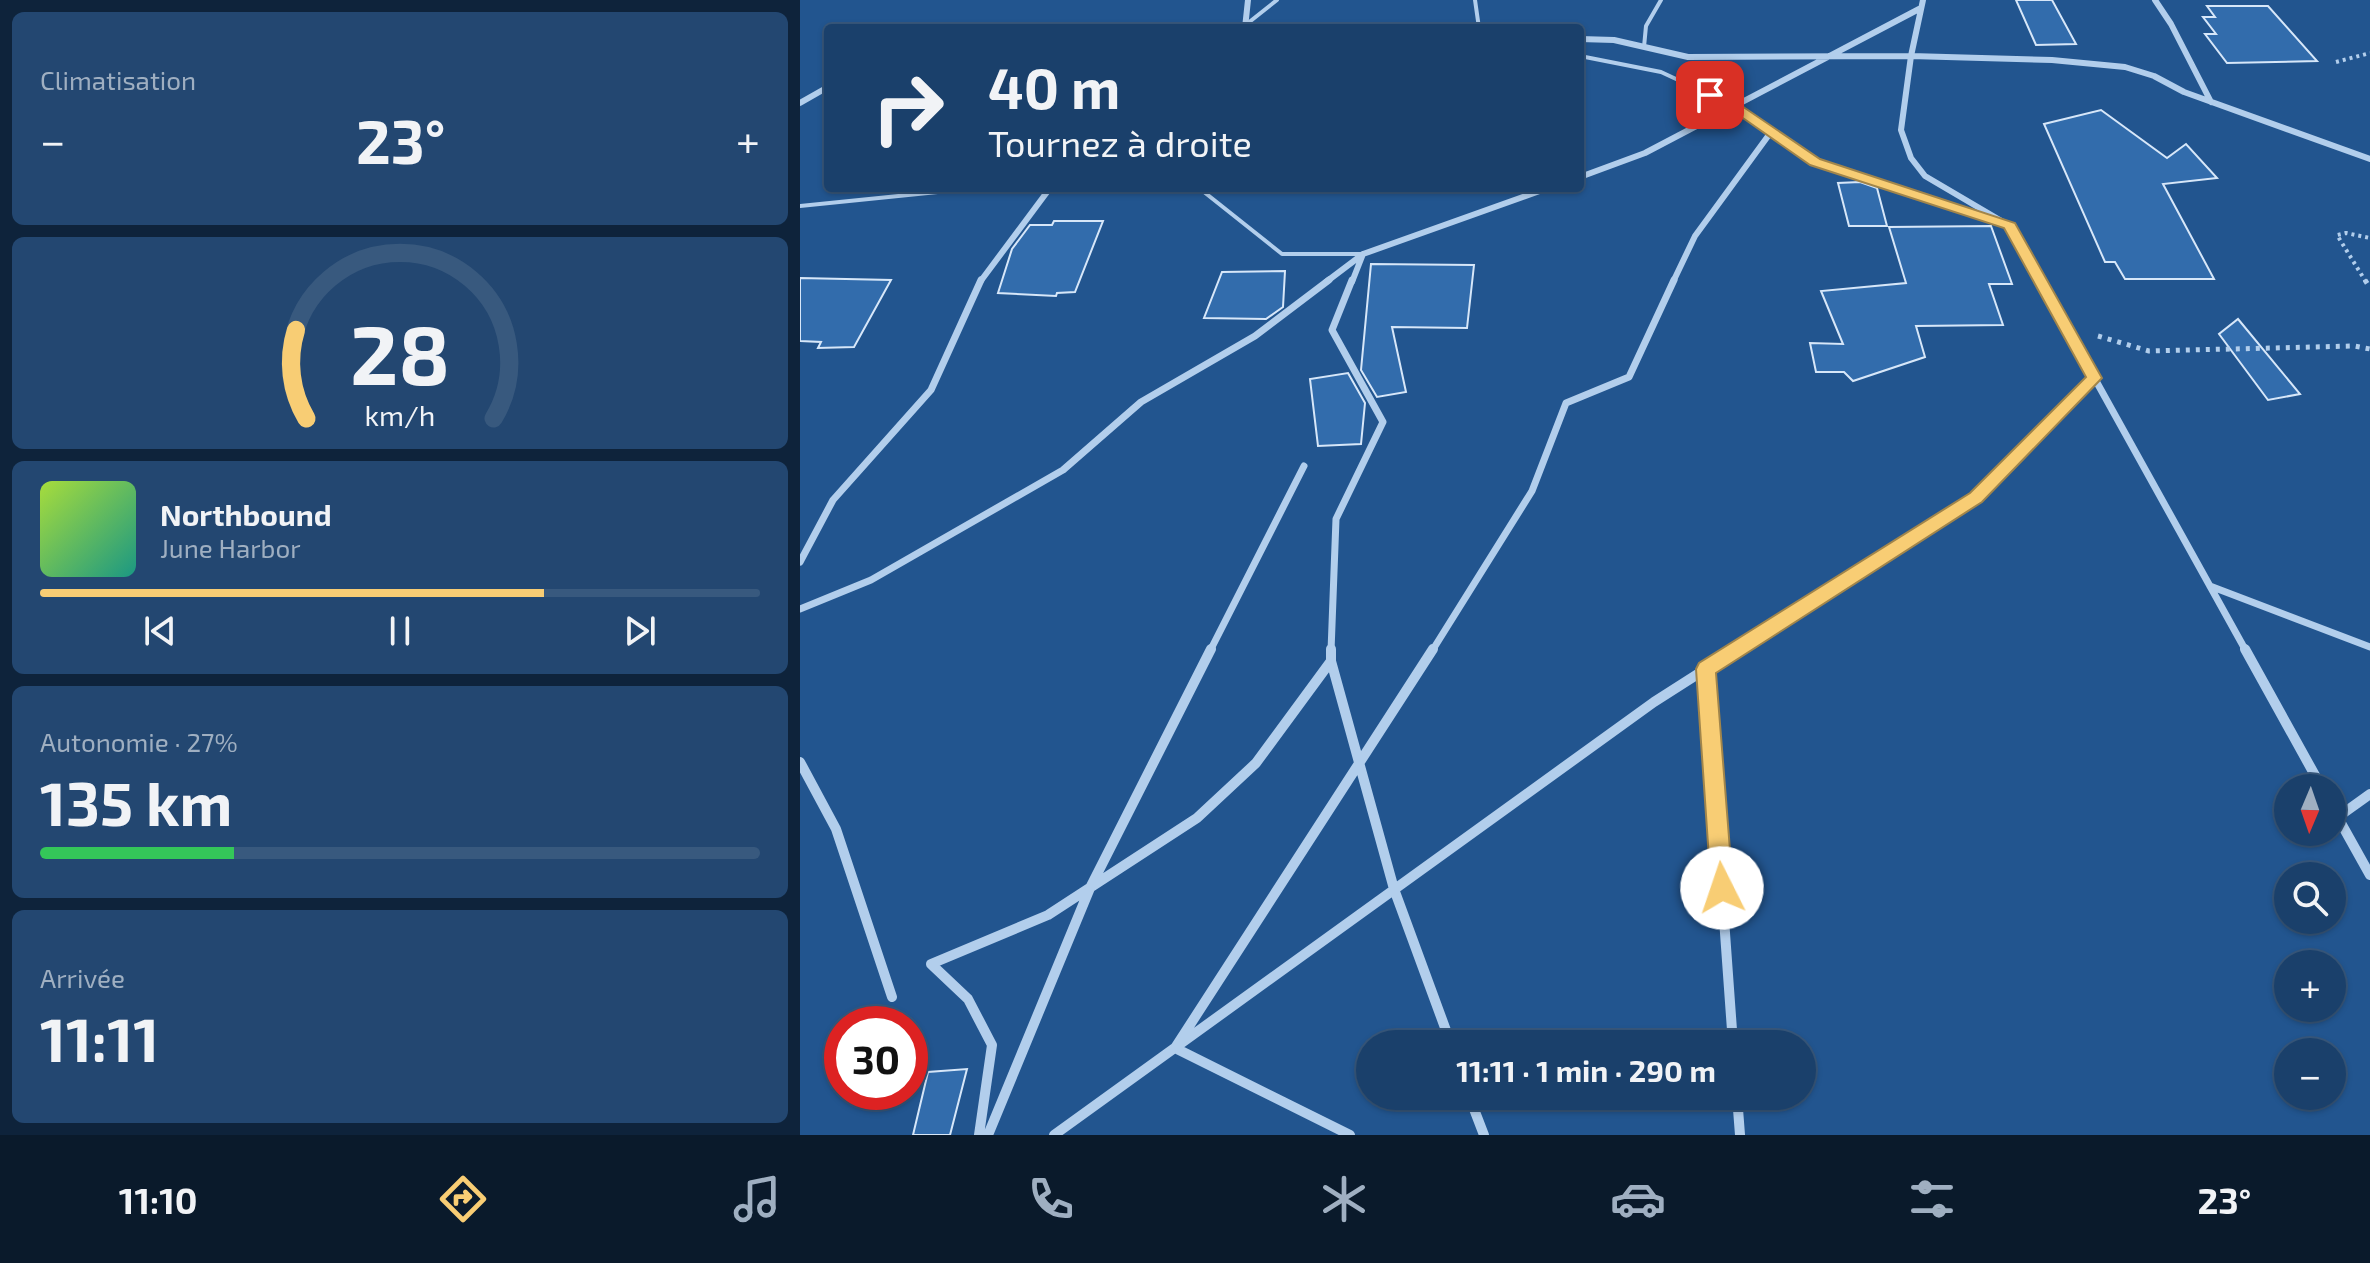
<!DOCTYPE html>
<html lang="fr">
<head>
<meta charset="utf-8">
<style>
  body { margin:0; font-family:"Exo 2",sans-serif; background:#234771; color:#f1f3f6; height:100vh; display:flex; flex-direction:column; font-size:30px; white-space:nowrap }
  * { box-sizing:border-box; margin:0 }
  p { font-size:26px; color:#9fafc1 }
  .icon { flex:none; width:44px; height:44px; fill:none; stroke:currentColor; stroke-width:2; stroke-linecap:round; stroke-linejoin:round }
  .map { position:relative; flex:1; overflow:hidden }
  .details { display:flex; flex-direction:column; gap:12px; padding:12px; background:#0e233b; width:800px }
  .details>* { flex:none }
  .guide { position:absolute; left:24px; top:24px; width:760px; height:168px; border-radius:8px; box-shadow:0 2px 6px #0004,0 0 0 2px #38597e; background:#1a406b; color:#f1f3f6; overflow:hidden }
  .needle { width:52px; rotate:182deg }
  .buttons { position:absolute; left:1474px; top:774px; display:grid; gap:16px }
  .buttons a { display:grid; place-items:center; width:72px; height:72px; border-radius:50%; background:#1a406b; box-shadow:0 2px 6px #0004,0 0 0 2px #38597e; font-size:40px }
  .speed { position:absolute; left:24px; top:1006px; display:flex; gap:16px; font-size:40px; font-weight:700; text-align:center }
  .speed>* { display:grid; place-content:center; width:104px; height:104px; border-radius:50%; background:#1a406b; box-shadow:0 2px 6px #0004,0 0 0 2px #38597e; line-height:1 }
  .speed .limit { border:12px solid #d22; background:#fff; color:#111 }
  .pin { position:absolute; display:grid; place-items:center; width:68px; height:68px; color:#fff; margin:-34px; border-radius:16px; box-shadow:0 4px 12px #0006 }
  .me { position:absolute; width:88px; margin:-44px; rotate:356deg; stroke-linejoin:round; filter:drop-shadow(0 0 6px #0008) }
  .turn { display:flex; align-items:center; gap:28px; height:168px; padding:0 32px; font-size:36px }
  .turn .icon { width:104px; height:104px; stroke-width:2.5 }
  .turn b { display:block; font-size:56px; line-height:68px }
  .big { font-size:60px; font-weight:700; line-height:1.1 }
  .details .card { flex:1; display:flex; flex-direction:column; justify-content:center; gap:12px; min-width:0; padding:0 28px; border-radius:12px; background:#234771 }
  .details .dial { align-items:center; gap:0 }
  .dial svg { height:208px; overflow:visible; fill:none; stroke:#38597e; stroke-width:7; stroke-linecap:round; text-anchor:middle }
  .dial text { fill:#f1f3f6; stroke:none }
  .song { display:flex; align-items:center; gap:24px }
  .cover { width:96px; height:96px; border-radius:12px; background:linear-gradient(135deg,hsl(80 70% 55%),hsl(170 70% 35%)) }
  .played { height:8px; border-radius:4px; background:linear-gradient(90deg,#f8cd74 70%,#38597e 70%) }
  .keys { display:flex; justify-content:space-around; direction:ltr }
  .heat { display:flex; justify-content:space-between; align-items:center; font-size:44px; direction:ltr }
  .charge { height:12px; border-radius:6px; background:linear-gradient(90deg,#34c759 27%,#38597e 0) }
  .trip { position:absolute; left:556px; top:1030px; width:460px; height:80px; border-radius:40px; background:#1a406b; box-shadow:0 2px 6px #0004,0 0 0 2px #38597e; font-weight:700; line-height:80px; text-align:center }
  .tab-bar { display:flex; height:128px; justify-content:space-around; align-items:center; background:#0a1a2b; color:#9fafc1 }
  .tab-bar .icon { width:56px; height:56px }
  .tab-bar .active { color:#f8cd74 }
  .tab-bar b { font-size:36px; color:#f1f3f6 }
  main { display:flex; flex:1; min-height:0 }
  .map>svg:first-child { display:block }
  .building { fill:#326cac; stroke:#d7e7f9; stroke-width:2 }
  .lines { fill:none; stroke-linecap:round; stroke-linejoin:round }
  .path-far1 { stroke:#b2ceec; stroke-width:4; stroke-dasharray:3 4; stroke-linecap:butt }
  .path { stroke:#b2ceec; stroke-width:5; stroke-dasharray:4 6; stroke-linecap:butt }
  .service { stroke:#b2ceec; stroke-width:4 }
  .minor-far2 { stroke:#b2ceec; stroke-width:6 }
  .minor-far1 { stroke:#b2ceec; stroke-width:7 }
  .minor { stroke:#b2ceec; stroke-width:10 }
  .route { fill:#f8cd74; stroke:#a1854b; stroke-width:2 }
</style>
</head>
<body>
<main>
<section class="details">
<div class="card"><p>Climatisation</p>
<div class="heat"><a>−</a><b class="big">23°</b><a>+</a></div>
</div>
<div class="card dial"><svg viewBox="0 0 100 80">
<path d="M14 69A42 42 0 1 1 86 69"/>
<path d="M14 69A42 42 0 0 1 10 35" stroke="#f8cd74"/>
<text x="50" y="56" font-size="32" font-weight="700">28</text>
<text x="50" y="72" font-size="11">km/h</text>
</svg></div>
<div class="card">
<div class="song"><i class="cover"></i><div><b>Northbound</b><p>June Harbor</p></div></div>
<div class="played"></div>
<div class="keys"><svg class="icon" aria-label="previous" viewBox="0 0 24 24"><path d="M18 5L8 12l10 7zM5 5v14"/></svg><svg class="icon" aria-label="pause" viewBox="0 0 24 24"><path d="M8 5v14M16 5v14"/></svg><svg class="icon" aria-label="next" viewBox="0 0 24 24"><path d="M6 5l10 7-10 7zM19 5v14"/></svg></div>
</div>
<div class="card"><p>Autonomie · 27%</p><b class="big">135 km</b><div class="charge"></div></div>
<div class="card"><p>Arrivée</p><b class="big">11:11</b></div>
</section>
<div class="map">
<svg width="1570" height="1135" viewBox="0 0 1570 1135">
  <rect width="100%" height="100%" fill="#22558f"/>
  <!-- building -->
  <path class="building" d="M1216,0H1252L1276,44L1236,45Z
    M1407,6H1468L1517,61L1427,63L1405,34H1416L1403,17H1415Z
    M1301,110L1367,158L1386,144L1417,178L1363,184L1414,279H1325L1315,262H1305L1244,124Z
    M1060,182L1077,188L1087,226H1049L1038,183Z
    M254,221H303L275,292L257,293L256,296L198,293L212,249L230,225H252Z
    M1191,226L1212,284H1189L1203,325L1116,326L1125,357L1053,381L1044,372H1016L1010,343L1043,344L1021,291L1106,283L1089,227Z
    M571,264L674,265L667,328L592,327L606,392L577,397L561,370Z
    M485,271L483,307L466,319L404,318L422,272Z
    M0,278L91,280L54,347L18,348L21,342L0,341Z
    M1438,319L1500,394L1468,400L1419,334Z
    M548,373L565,403L561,444L518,446L510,379Z
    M167,1069L150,1135H113L128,1072Z"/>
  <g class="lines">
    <!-- path-far1 -->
    <path class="path-far1" d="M1536,62L1570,53
      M1566,282L1537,235L1546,233L1570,238"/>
    <!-- path -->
    <path class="path" d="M1565,280L1570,288
      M1298,336L1349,351L1554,346L1570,349"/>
    <!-- service -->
    <path class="service" d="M675,0L679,28
      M448,23L477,0
      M844,47L846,26L861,0
      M780,56L861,72L934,106L1015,162L1202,223
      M399,188L482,254H563
      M0,206L177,188"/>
    <!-- minor-far2 -->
    <path class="minor-far2" d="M1123,0L1111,56L1101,130L1111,158L1125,176L1210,226L1241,282
      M1355,0L1371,24L1411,102
      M445,28L448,0
      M780,39L814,40L888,57L1111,56L1252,60L1325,67L1354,76L1384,92L1570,159
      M0,103L28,87
      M780,177L845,153L1119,9
      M180,282L250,188
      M526,282L563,254L748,188
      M552,282L563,254
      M873,282L895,236L971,132"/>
    <!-- minor-far1 -->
    <path class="minor-far1" d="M1240,280L1446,651
      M0,562L33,500L131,390L181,280
      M1410,586L1570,647
      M0,609L71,580L263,470L341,402L455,336L529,280
      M410,651L504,466
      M531,651L536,519L583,422L532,330L552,280
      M632,651L732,491L766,403L829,377L874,280
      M934,651L1176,498L1294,378"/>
    <!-- minor -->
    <path class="minor" d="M531,649V661L594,889L651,1044
      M1445,649L1522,788
      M906,669L933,1044
      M0,762L36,829L92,997
      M1532,807L1570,875
      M1538,817L1570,794
      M669,1096L684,1135
      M937,1096L940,1135
      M179,1135L192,1045L168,999L131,964L248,915L397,818L456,763L531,661
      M188,1135L290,888L411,649
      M254,1135L854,702L937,649
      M550,1135L375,1048L633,649"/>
  </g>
  <!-- route -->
  <path class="route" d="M905,92H914L939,104L1020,159L1215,223L1302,378L1182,502L916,673L933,888L930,895L922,898L914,895L911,888L896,669L899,663L1170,493L1286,377L1204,228L1010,165L930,109L905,97Z"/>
</svg>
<div class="buttons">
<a><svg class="needle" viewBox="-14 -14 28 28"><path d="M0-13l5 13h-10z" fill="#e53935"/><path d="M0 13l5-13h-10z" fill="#9fafc1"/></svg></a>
<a><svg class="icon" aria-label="search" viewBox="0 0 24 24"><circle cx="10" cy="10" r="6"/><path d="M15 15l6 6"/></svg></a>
<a>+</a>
<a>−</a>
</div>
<div class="speed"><div class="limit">30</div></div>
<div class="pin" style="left:910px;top:95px;background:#d93025"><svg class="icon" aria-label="arrive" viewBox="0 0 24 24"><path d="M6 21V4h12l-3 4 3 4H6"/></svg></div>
<svg class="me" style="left:922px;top:888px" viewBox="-20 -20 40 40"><circle r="19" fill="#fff"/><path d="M0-13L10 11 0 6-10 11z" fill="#f8cd74"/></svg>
<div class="trip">11:11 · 1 min · 290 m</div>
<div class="guide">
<div class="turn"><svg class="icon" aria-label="right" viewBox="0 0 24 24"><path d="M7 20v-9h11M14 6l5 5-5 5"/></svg><div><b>40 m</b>Tournez à droite</div></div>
</div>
</div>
</main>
<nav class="tab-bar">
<b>11:10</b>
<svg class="icon active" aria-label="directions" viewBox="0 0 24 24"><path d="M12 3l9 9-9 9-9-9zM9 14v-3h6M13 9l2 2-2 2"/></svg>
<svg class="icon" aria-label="music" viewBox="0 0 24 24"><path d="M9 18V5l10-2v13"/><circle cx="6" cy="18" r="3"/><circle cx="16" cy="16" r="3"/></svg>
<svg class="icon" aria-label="phone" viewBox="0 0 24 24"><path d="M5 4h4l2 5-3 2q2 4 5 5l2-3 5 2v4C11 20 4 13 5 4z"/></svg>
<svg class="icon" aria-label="climate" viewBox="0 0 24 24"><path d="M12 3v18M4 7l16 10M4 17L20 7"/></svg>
<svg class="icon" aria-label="car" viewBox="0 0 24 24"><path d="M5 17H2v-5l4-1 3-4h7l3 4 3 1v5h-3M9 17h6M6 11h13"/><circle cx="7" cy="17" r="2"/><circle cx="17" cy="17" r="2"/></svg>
<svg class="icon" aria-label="filters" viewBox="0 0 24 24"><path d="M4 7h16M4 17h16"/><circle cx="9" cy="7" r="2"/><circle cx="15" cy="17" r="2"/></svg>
<b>23°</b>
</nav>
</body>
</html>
